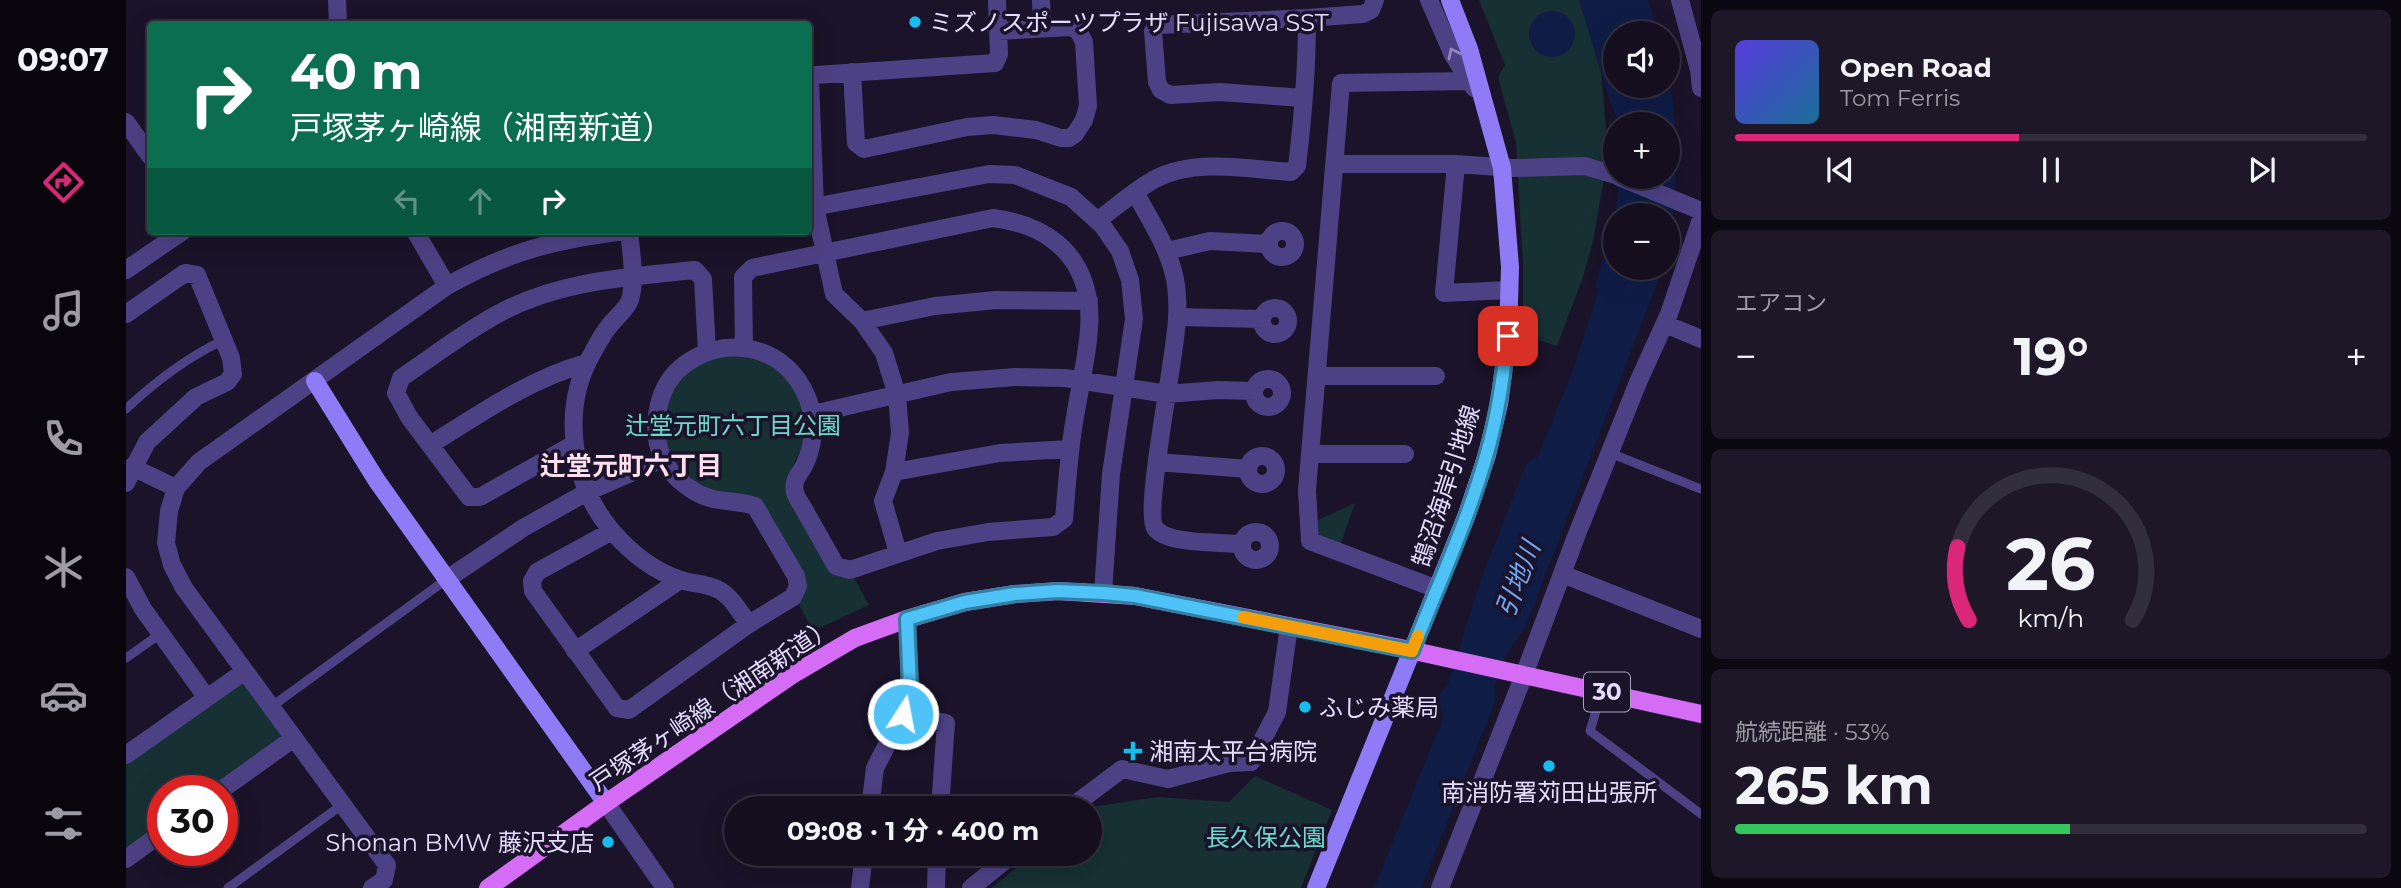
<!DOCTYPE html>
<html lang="ja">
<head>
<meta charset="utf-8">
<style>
  body { margin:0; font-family:Montserrat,"Noto Sans JP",sans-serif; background:#1d1728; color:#f1f3f6; height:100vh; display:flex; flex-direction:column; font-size:26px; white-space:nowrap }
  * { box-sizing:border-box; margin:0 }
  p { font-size:23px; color:#9d9ca4 }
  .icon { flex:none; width:38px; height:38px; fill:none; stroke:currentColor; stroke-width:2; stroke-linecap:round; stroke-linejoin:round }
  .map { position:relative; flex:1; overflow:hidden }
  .drawer { display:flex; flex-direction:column; gap:10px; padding:10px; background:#0b0811; width:700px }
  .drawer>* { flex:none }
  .hud { position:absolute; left:21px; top:21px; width:665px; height:214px; border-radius:7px; box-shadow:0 7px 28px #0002,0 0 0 2px #332e3d; background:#0b6e4f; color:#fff; overflow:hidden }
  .tools { position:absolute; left:1477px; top:21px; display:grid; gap:14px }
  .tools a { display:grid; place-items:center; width:77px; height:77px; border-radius:50%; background:#140e1f; box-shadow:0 7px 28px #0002,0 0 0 2px #332e3d; font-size:35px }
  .speed { position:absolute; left:21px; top:775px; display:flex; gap:14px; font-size:35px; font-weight:700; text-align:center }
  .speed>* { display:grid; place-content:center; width:91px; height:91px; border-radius:50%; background:#140e1f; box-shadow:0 7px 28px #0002,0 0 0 2px #332e3d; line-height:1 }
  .speed .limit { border:10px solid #d22; background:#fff; color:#111 }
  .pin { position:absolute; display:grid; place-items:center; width:60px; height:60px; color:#fff; margin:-30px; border-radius:14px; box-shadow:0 4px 10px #0006 }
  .me { position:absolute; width:77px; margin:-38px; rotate:11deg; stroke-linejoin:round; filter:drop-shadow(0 0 5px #0008) }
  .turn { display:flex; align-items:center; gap:24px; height:147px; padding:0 28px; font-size:32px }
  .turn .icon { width:91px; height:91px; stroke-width:2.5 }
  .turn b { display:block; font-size:49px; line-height:60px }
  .lanes { display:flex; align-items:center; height:66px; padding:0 28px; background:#0003; justify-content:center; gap:35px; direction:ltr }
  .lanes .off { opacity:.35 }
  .big { font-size:52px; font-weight:700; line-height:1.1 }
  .drawer .card { flex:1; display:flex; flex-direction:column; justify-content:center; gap:10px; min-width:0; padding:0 24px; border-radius:10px; background:#1d1728 }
  .drawer .dial { align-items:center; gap:0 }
  .dial svg { height:182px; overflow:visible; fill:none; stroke:#332e3d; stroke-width:7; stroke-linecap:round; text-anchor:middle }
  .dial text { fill:#f1f3f6; stroke:none }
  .song { display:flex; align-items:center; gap:21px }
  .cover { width:84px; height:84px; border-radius:10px; background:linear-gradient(135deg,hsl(250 70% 55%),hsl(200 70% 35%)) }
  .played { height:7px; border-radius:4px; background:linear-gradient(90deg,#db2777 45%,#332e3d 45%) }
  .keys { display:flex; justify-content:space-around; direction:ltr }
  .heat { display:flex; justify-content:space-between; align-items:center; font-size:38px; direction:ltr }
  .charge { height:10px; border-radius:5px; background:linear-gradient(90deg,#34c759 53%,#332e3d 0) }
  .trip { position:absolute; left:598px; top:796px; width:378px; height:70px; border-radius:35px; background:#140e1f; box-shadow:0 7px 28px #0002,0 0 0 2px #332e3d; font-weight:700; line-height:70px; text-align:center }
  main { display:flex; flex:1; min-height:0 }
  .tabs { display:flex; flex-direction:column; width:126px; justify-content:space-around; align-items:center; background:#08060c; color:#9d9ca4 }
  .tabs .icon { width:49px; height:49px }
  .tabs .on { color:#db2777 }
  .tabs b { font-size:32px; color:#f1f3f6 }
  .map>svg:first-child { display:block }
  .green { fill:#163033 }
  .water { fill:#0f1c46 }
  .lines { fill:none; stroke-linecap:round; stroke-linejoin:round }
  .lane { stroke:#4d4185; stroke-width:9 }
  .street { stroke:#4d4185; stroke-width:18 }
  .secondary { stroke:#8f7bf6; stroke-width:18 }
  .primary { stroke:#d46cf5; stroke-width:18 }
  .oneway { stroke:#9187bb }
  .route-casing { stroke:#337fa1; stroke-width:18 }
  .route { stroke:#4fc3f7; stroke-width:12 }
  .slow { stroke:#f59e0b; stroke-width:12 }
  .poi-dot { fill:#17bcee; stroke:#1a1329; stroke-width:2.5 }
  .labels { text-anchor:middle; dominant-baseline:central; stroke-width:7; stroke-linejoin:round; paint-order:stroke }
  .shield { fill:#1a1329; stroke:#a8a0bd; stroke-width:2 }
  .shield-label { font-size:23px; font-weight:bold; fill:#e5ddfd }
  .poi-label { font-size:24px; fill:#e5ddfd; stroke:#1a1329; text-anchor:start }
  .park-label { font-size:24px; fill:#6dd9cc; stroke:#1a1329 }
  .street-label { font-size:24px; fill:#e5ddfd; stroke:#1a1329 }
  .neighbourhood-label { font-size:26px; font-weight:bold; fill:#fddfee; stroke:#1a1329 }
  .water-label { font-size:26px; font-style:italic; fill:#73a7f5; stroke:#1a1329 }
</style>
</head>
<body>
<main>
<nav class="tabs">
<b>09:07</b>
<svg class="icon on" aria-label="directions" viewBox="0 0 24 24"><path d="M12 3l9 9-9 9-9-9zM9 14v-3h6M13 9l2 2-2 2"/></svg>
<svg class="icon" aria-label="music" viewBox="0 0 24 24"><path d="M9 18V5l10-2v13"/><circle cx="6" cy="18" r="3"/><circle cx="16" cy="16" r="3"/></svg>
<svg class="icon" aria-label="phone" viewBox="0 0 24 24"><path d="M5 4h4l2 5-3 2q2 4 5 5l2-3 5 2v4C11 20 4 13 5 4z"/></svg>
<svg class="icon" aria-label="climate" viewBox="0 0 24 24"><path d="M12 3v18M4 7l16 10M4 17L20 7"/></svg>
<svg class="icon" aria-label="car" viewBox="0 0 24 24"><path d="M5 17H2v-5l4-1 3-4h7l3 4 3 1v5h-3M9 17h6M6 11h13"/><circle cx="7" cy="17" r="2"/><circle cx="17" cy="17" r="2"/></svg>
<svg class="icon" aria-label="filters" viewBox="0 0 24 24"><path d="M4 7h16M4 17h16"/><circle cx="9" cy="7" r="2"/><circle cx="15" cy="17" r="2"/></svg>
</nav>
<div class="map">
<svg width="1575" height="888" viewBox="0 0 1575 888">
  <rect width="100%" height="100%" fill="#1a1329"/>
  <!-- green -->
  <path class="green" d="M1353,0H1453L1475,65L1482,156L1467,242L1456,280L1431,346L1397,335V265L1390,143L1372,77L1379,65Z
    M611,352L649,366L672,394L680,418L677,446L660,479L659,487L662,495L702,569L709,575L727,576L743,605L687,631L671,601L680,589V578L644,513L629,501L596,497L551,471L535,432L540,399L549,382L576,361Z
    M1229,503L1215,543L1193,536L1192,520Z
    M119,671L168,738L94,791H37V832L0,859V755Z
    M1129,776L1206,810L1175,888H865L908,854H964V808H959L1032,797L1103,802Z"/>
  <!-- water -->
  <path class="water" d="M1453,0H1522L1533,33H1489V86H1542V68C1550,113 1552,159 1548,205C1546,220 1546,234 1542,249V215H1489L1494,177H1542V124H1494L1484,102Z
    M1403 34a23 23 0 1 1 46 0a23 23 0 1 1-46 0Z
    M1489,215V268H1536L1530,286L1400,626C1384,649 1366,673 1369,702L1295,888H1248L1317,718L1312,697L1322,683L1357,574L1400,464L1412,456L1449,365L1472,291L1469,287Z"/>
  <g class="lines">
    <!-- lane -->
    <path class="lane" d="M0,409C30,381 61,357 98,340
      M1484,453L1575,489
      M0,658L34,634
      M1476,691L1464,731L1575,814
      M145,707L321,579
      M102,888L217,804"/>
    <!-- street -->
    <path class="street" d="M211,0L212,24
      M915,0L916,28
      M1303,0L1327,55L1348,88
      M1554,0L1573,70L1575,88
      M726,72L730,143L738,149L841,127L867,125L910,130L935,138H943L949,134L958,120L962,106L958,42L953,32L946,27L872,31
      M1177,98L1094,92L1044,95L1035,90L1031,82L1027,31L1033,25L1181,18
      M0,122L24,156
      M1209,164H1330L1387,168L1459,166L1489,175
      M1330,164L1318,293L1383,290
      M1493,177L1575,211
      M1009,192C1025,222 1045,251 1050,285C1051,295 1052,307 1051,317C1051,351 1017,510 1029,528C1041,545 1096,542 1116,544
      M682,208L863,174L889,175L945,197L976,225L994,251L1004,280L1008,319L985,474L977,593
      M971,221C990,207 1009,190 1029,179C1070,158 1121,169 1165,172L1171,166C1177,117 1181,68 1181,18L1237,14L1245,10L1249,0
      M1143 244a13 13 0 1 1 26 0a13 13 0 1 1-26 0Z
      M289,231L321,286
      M503,231C505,253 510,278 504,300C501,309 490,317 484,325C477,333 472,343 467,352C434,408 445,483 486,531C504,552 528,571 555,580C566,584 580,583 591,589C605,595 614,613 623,624
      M1041,251L1084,241L1142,244
      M0,270L57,231
      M1136 321a13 13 0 1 1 26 0a13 13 0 1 1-26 0Z
      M0,314L59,273L71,275L105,358L107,374L101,382L70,397L21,442L0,483
      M1051,317L1136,319
      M736,321L809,306L870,300L963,301
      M1539,324L1575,339
      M1192,376H1310
      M1128 393a14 14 0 1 1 28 0a14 14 0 1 1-28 0Z
      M687,414L825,382L889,377L939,378L1041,394L1092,390L1128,391
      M448,444L354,497H343L283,417L270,393L275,378C306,357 337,333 370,315C430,281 501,277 569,270L577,279L581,352
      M304,445C355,413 402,380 460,363
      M1184,454H1279
      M1122 470a14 14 0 1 1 28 0a14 14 0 1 1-28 0Z
      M1031,462L1122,469
      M6,467L50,488
      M768,472L874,453L944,449
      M486,531L411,572L406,581L407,591L491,708L503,710L623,624L667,597L672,586L670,576L629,506C609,499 588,504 568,491C555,483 542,471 536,457C524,427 531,385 558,365C593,338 644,342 671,379C689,404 692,435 679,464C674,474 666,479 669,492C670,498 676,505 679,511C689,529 700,548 710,566L724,570L811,541L862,532L927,527L938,519C941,485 943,450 949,417C954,384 968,330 962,299C953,248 915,224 867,218L626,268L617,277L618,348
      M1116 546a14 14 0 1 1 28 0a14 14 0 1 1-28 0Z
      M772,553L757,501L768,472L774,433L771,395L758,353L736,321L708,294L689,207L684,80L690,75L869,63L873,54L871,0
      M1436,574L1575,629
      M0,577L17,609L81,698
      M321,579L397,528L461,492L537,459
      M1311,589L1184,541L1181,490L1215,83L1342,81
      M449,651L554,580
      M777,714L820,723L814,808
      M0,755L119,671
      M94,791L168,738
      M480,803L539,888
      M744,808L749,768L777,714L784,687L781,619
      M944,808L996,769L1042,779L1103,763L1125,762L1151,712L1163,626
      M0,859L37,832
      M246,888L258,880L261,865L58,588L46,565L40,543L43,511L50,488L73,462L321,286C383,251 428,240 499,231
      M734,888L738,854
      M810,888L811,854
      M845,888L887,854
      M1314,888L1398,675L1451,534L1513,380L1543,314L1575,219"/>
    <!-- secondary -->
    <path class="secondary" d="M189,381L251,481L480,803
      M1190,888L1340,517L1361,455L1373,404L1382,336L1384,267L1376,168L1343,49L1324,0"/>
    <!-- primary -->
    <path class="primary" d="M362,888L480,803L666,675L729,638L781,619L839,602L889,594L932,591L1009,596L1270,647L1575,714"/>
  </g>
  <!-- one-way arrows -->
  <defs><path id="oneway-chevron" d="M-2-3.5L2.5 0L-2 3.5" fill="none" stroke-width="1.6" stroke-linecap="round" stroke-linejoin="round" transform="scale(1.75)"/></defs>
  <use class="oneway" href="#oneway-chevron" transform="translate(1327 53) rotate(-116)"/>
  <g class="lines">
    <!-- route casing -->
    <g class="route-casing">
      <path id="route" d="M777,714L784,687L781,619L839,602L889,594L932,591L977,593L1009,596L1286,651C1312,585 1342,521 1361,453C1372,415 1377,376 1382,336"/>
    </g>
    <!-- route -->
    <use href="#route" class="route"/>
    <!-- slow -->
    <path class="slow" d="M1117,617L1286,651L1292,636"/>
  </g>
  <!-- markers -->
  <g class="poi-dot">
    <circle cx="789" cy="22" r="7"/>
    <circle cx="1179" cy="707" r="7"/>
    <path d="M1003.5 740.5h7v7h7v7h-7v7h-7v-7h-7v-7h7z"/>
    <circle cx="1423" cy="766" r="7"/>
    <circle cx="482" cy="842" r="7"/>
  </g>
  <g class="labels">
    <!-- shield labels -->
    <rect class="shield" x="1458" y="672.5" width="46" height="39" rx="5"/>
    <g class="shield-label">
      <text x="1481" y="692">30</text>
    </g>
    <!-- poi labels -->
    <g class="poi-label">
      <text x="803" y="22">ミズノスポーツプラザ Fujisawa SST</text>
      <text x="1193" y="707">ふじみ薬局</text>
      <text x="1023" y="751">湘南太平台病院</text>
      <text x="1423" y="792" text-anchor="middle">南消防署苅田出張所</text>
      <text x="468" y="842" text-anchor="end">Shonan BMW 藤沢支店</text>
    </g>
    <!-- park labels -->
    <g class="park-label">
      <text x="607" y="425">辻堂元町六丁目公園</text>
      <text x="1140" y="837">長久保公園</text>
    </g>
    <!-- street labels -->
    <g class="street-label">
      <text transform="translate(1320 486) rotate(-72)">鵠沼海岸引地線</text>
      <text transform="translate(586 704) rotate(-34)">戸塚茅ヶ崎線（湘南新道）</text>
    </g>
    <!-- neighbourhood labels -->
    <g class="neighbourhood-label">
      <text x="505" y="466">辻堂元町六丁目</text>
    </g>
    <!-- water labels -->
    <g class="water-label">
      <text transform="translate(1392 579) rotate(-69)">引地川</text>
    </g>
  </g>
</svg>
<div class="tools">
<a><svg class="icon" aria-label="sound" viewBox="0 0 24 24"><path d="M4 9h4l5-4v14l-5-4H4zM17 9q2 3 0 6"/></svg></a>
<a>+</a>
<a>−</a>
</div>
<div class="speed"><div class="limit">30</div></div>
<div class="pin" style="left:1382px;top:336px;background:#d93025"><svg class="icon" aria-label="arrive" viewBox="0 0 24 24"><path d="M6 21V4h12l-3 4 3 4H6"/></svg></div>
<svg class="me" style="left:777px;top:714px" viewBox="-20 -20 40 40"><circle r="17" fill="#4fc3f7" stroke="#fff" stroke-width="3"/><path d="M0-11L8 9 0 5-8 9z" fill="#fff"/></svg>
<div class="trip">09:08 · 1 分 · 400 m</div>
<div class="hud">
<div class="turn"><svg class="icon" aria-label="right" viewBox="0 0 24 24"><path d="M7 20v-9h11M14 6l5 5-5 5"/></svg><div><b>40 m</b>戸塚茅ヶ崎線（湘南新道）</div></div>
<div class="lanes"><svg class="icon off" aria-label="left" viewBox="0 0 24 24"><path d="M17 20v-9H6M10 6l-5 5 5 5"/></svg><svg class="icon off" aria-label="ahead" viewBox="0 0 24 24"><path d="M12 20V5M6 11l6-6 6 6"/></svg><svg class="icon" aria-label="right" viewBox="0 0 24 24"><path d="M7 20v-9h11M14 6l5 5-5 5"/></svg></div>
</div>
</div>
<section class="drawer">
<div class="card">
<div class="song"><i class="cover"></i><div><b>Open Road</b><p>Tom Ferris</p></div></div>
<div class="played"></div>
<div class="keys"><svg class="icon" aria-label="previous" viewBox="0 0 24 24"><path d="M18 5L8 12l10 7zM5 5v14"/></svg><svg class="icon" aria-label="pause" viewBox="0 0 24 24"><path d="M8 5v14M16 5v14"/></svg><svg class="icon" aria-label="next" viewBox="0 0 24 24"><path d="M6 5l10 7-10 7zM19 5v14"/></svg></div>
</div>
<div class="card"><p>エアコン</p>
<div class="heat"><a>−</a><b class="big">19°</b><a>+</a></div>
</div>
<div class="card dial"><svg viewBox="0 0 100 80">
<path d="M14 69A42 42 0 1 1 86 69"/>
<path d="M14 69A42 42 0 0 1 9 37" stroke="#db2777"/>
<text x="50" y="56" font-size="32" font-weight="700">26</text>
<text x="50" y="72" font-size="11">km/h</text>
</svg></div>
<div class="card"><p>航続距離 · 53%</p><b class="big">265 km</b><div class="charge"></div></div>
</section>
</main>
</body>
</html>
